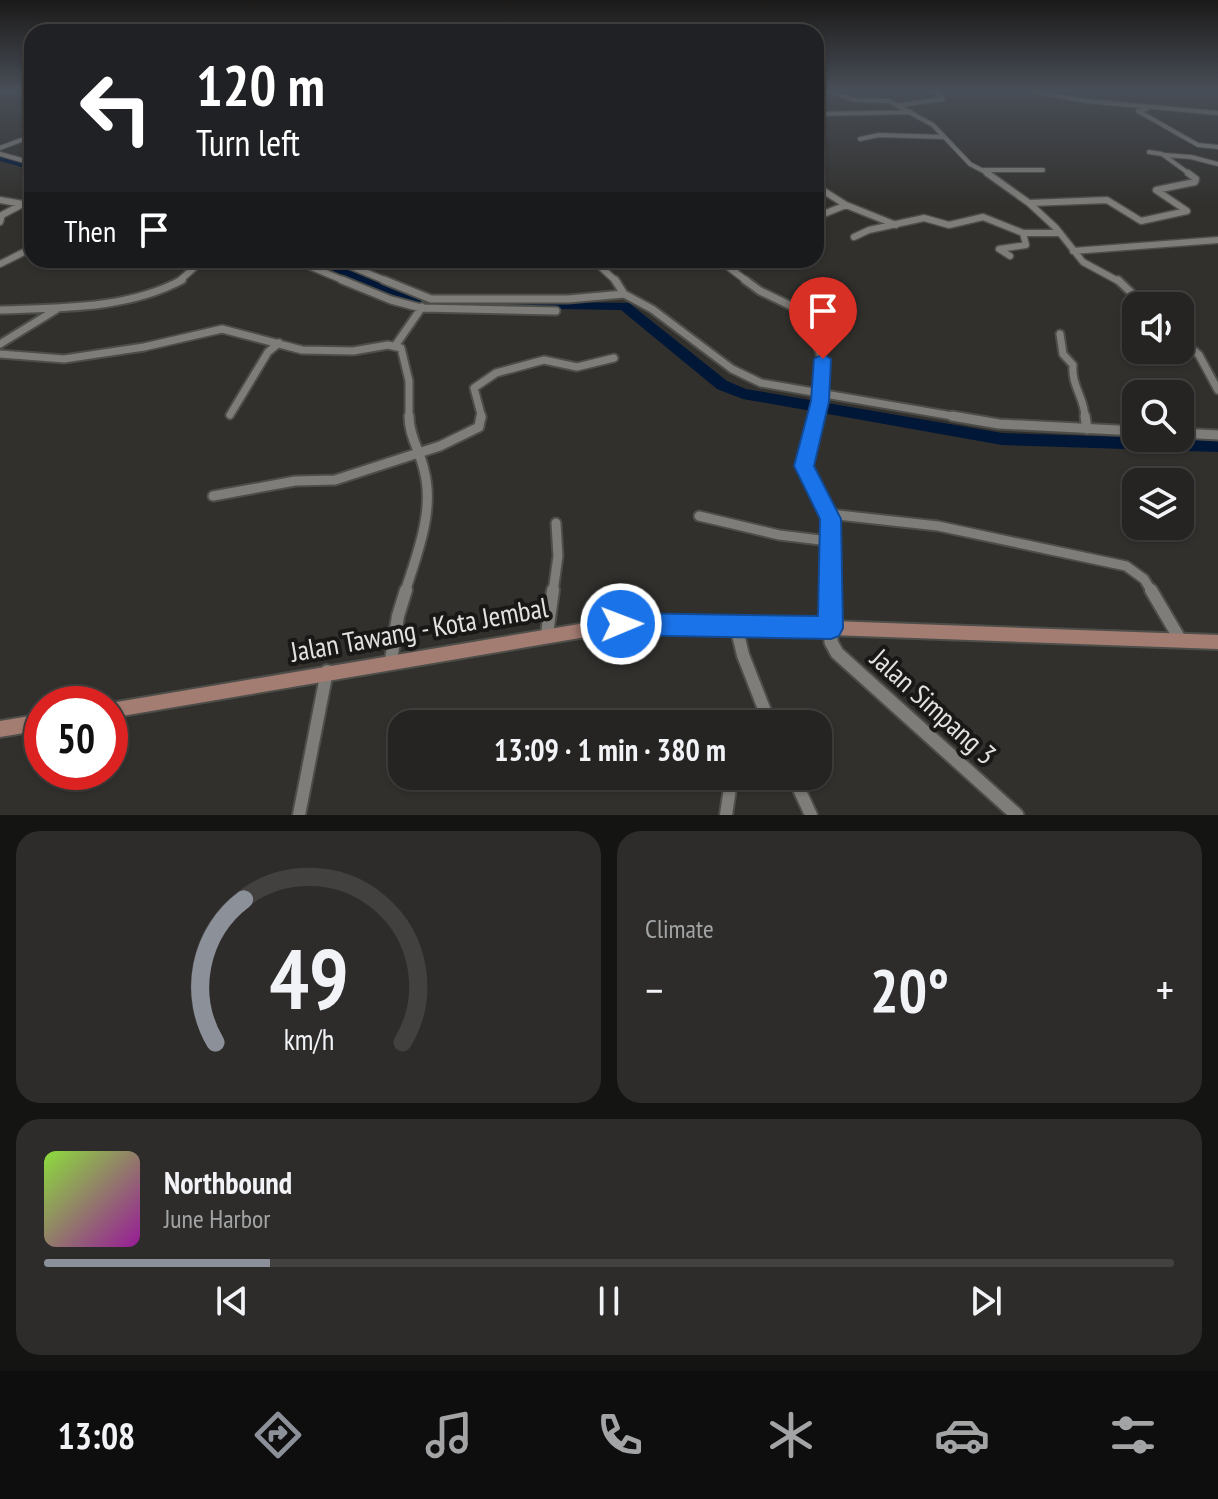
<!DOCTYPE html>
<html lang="en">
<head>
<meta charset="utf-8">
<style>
  body { margin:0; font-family:"PT Sans Narrow",sans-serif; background:#2d2c2a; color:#f1f3f6; height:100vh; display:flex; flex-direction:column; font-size:30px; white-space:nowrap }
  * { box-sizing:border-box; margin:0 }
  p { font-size:26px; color:#a3a4a5 }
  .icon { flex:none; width:44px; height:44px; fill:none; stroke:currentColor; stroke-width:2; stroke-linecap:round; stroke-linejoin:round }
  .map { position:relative; height:815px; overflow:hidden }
  .sheet { display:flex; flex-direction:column; gap:16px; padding:16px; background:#141413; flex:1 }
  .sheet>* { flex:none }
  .guide { position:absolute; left:24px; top:24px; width:800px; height:244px; border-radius:24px; box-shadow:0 2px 6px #0004,0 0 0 2px #424140; background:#202124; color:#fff; overflow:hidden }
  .controls { position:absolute; left:1122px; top:292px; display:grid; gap:16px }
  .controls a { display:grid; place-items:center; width:72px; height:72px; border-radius:16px; background:#252422; box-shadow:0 2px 6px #0004,0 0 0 2px #424140; font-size:40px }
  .speed { position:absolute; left:24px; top:686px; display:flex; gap:16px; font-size:40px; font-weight:700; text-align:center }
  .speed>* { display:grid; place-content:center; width:104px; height:104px; border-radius:50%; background:#252422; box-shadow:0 2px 6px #0004,0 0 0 2px #424140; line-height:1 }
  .speed .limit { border:12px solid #d22; background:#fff; color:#111 }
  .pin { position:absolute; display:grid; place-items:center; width:68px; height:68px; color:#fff; margin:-82px -34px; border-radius:50% 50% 50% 0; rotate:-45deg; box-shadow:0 0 8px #0007 }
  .pin .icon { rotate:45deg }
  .me { position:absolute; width:88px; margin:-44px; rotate:89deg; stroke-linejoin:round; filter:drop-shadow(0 0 6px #0008) }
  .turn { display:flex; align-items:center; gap:28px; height:168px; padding:0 40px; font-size:36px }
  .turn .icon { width:104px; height:104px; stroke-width:2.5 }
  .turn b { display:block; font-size:56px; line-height:68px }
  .then { display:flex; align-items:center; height:76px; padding:0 40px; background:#0003; gap:16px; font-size:30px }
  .big { font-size:60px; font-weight:600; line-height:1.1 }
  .sheet .tile { flex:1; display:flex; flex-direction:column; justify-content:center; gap:12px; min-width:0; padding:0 28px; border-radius:24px; background:#2d2c2a }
  .sheet .dial { align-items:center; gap:0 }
  .dial svg { height:208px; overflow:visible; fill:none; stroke:#424140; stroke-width:7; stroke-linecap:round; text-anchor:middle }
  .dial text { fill:#f1f3f6; stroke:none }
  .song { display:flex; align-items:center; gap:24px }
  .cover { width:96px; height:96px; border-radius:12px; background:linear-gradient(135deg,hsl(90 70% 55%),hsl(300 70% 35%)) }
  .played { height:8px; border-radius:4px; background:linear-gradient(90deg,#8c9099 20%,#424140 20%) }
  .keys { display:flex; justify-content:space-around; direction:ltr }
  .heat { display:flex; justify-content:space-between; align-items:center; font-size:44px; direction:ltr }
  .sheet .tiles { flex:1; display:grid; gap:16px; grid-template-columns:1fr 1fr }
  .tile:last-child { grid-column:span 2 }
  .trip { position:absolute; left:388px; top:710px; width:444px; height:80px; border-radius:24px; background:#252422; box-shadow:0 2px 6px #0004,0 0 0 2px #424140; font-weight:600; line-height:80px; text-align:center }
  .tab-bar { display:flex; height:128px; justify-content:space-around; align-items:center; background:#0f0e0e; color:#a3a4a5 }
  .tab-bar .icon { width:56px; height:56px }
  .tab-bar .current { color:#8c9099 }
  .tab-bar b { font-size:36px; color:#f1f3f6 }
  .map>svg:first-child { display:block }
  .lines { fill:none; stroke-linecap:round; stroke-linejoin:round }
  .river { fill:#001738; fill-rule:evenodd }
  .minor-far4-casing { stroke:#4d4d4a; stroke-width:6 }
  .minor-far3-casing { stroke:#4d4d4a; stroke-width:9 }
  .minor-far2-casing { stroke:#4d4d4a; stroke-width:11 }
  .minor-far1-casing { stroke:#4d4d4a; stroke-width:13 }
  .minor-casing { stroke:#4d4d4a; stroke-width:16 }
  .tertiary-casing { stroke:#4d4d4a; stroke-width:17 }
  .secondary-casing { stroke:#4d4d4a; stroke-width:4 }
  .minor-far4 { stroke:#7e7d79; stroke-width:4 }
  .minor-far3 { stroke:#7e7d79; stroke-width:6 }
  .minor-far2 { stroke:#7e7d79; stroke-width:7 }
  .minor-far1 { stroke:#7e7d79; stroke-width:9 }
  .minor { stroke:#7e7d79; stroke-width:12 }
  .tertiary { stroke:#7e7d79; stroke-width:13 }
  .secondary { fill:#a47d72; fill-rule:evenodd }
  .route { fill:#1a73e8; stroke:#114b97; stroke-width:2 }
  .labels { text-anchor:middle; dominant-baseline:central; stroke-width:8; stroke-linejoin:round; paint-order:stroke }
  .near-street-label { font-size:28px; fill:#e2e2df; stroke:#191817 }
</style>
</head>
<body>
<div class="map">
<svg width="1218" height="815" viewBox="0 0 1218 815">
  <rect width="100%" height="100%" fill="#31302d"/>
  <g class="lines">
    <!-- river -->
    <path class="river" d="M0,155L32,164V170L0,161Z
      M308,260H325L424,302L422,305H412Z
      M433,300L629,303L727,381L746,389L1002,433L1218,440V452L1002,445L743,399L717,389L621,310L428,307V301Z"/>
    <!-- minor-far4 casing -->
    <g class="minor-far4-casing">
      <path id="minor-far4" d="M829,91L855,100L889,101L933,125L970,164L991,175
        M1031,91L1086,101L1218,113
        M0,93L13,91
        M816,104L824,103
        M901,105L943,99L935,91
        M1146,109L1138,111L1198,145L1218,147
        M816,114L911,112
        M860,139L879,135L944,137
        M0,148L24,139
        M1149,152L1162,154L1191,175
        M0,154L32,163
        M1164,155L1191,157L1218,164
        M982,170H1043"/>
    </g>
    <!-- minor-far3 casing -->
    <g class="minor-far3-casing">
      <path id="minor-far3" d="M987,173L1029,203L1056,228L1083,262L1120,282
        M816,186L846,205L816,217
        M0,200L23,204
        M1029,203L1107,200L1141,221L1187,211L1156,190L1195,182L1196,179L1188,173
        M846,205L896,225
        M0,222L2,215L32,199
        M854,237L869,230L924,218L949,225L983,217L1023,233H1060
        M1073,251L1218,240
        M1010,256L999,249L1026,245L1023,233
        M295,260L347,282
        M336,260L389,282
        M593,260L617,282
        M728,260L727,266L748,282
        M0,264L32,248
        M178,282L203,260"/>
    </g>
    <!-- minor-far2 casing -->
    <g class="minor-far2-casing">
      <path id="minor-far2" d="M342,280L391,300L421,308L556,311
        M384,280L431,299H568L624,294L652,309L732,369L761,383L964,418
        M615,280L624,294
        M745,280L760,291L808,314L824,367L814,418
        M1118,280L1145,306
        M0,310C60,308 128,309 182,280
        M1060,334L1063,354L1073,365C1071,386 1085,398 1085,418
        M1180,339L1199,355L1218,390
        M0,344L57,309
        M395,346L422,307
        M0,354L64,359L144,347L222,329L302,350L353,351L388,345L401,348L409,381V418
        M230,415L268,352L279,343
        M482,418L474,388L496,373L544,360L577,367L614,358"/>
    </g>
    <!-- minor-far1 casing -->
    <g class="minor-far1-casing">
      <path id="minor-far1" d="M815,416L804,466L831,519V592
        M952,416L999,424L1136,431
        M1085,416L1087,429
        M1180,433L1218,435
        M213,496L295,481L335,480L440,446L479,427L481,416
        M829,514L938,526L1126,566L1144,579L1152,592
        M699,516L779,535L829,541
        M405,592C417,554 435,510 424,470C420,451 409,436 409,416
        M553,592L558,556L556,523"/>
    </g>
    <!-- minor casing -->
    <g class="minor-casing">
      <path id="minor" d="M831,590V628
        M1151,590L1181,641
        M736,626L743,655L770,724
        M547,634L553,590
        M391,660L398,616L406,590
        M793,776L811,815
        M299,815L327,671
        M726,815L730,788L746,776"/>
    </g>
    <!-- tertiary casing -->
    <g class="tertiary-casing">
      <path id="tertiary" d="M831,628V642L837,653L1017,815"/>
    </g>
    <!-- secondary casing -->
    <g class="secondary-casing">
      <path id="secondary" d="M621,617L831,621L1218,635V649L831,635L621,631L110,718V704H105Z
        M42,714V730L0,737V721Z"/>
    </g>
    <!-- minor-far4 -->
    <use href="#minor-far4" class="minor-far4"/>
    <!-- minor-far3 -->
    <use href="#minor-far3" class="minor-far3"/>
    <!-- minor-far2 -->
    <use href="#minor-far2" class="minor-far2"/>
    <!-- minor-far1 -->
    <use href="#minor-far1" class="minor-far1"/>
    <!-- minor -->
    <use href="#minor" class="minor"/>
    <!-- tertiary -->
    <use href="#tertiary" class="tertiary"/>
    <!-- secondary -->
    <use href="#secondary" class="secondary"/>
  </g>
  <!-- sky -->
  <linearGradient id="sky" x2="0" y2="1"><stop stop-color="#1b1a19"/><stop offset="0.44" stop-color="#484e57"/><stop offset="1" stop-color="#484e57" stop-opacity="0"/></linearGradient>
  <rect width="1218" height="205" fill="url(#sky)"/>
  <!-- route -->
  <path class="route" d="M823,354L831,359L829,401L814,466L841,519L843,628L839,636L831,639L621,635L612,632L609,624L612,616L621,613L818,616L820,519L794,466L811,401L814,359Z"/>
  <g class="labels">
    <!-- near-street labels -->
    <g class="near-street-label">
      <text transform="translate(419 629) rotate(-10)">Jalan Tawang - Kota Jembal</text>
      <text transform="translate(934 706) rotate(42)">Jalan Simpang 3</text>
    </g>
  </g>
</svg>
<div class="controls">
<a><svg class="icon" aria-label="sound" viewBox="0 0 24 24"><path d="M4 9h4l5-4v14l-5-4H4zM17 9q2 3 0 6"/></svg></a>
<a><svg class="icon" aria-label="search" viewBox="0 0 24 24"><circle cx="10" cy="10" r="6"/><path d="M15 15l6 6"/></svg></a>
<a><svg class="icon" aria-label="layers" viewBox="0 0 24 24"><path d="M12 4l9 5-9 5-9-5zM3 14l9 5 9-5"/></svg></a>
</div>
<div class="speed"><div class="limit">50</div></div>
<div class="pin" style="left:823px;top:359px;background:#d93025"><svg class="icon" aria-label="arrive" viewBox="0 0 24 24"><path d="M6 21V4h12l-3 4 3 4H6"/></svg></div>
<svg class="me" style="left:621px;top:624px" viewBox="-20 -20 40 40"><circle r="17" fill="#1a73e8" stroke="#fff" stroke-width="3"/><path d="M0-11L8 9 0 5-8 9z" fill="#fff"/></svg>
<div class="trip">13:09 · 1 min · 380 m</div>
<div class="guide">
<div class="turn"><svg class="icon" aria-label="left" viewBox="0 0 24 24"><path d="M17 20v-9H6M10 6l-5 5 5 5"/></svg><div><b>120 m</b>Turn left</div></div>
<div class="then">Then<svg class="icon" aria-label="arrive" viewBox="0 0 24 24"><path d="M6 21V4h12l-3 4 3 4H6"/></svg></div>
</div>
</div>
<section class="sheet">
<div class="tiles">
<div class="tile dial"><svg viewBox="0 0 100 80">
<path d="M14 69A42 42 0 1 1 86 69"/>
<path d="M14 69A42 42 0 0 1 25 14" stroke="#8c9099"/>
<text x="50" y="56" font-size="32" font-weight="700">49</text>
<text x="50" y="72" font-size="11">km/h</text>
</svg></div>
<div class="tile"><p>Climate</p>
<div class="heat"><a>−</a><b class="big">20°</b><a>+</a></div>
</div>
<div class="tile">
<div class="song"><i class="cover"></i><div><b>Northbound</b><p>June Harbor</p></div></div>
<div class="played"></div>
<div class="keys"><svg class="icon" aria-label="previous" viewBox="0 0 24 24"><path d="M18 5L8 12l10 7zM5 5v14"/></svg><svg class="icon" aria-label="pause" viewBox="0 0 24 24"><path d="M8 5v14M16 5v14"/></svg><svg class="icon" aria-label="next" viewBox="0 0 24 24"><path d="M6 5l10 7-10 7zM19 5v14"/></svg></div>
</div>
</div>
</section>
<nav class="tab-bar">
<b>13:08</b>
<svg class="icon current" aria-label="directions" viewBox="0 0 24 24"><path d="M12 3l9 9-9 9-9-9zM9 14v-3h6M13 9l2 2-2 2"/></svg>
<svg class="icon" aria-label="music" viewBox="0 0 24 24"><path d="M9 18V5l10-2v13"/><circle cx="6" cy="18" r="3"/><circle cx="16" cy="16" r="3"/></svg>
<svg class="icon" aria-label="phone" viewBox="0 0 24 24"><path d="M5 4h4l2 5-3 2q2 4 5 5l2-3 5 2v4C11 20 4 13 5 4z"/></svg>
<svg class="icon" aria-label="climate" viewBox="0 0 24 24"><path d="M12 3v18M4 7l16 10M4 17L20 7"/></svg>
<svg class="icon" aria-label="car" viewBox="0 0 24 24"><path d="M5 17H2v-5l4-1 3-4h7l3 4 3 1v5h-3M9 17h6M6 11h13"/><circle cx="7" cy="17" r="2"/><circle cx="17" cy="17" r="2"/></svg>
<svg class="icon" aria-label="filters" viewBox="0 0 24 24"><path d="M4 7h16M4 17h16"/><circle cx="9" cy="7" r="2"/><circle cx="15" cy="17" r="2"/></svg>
</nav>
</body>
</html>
